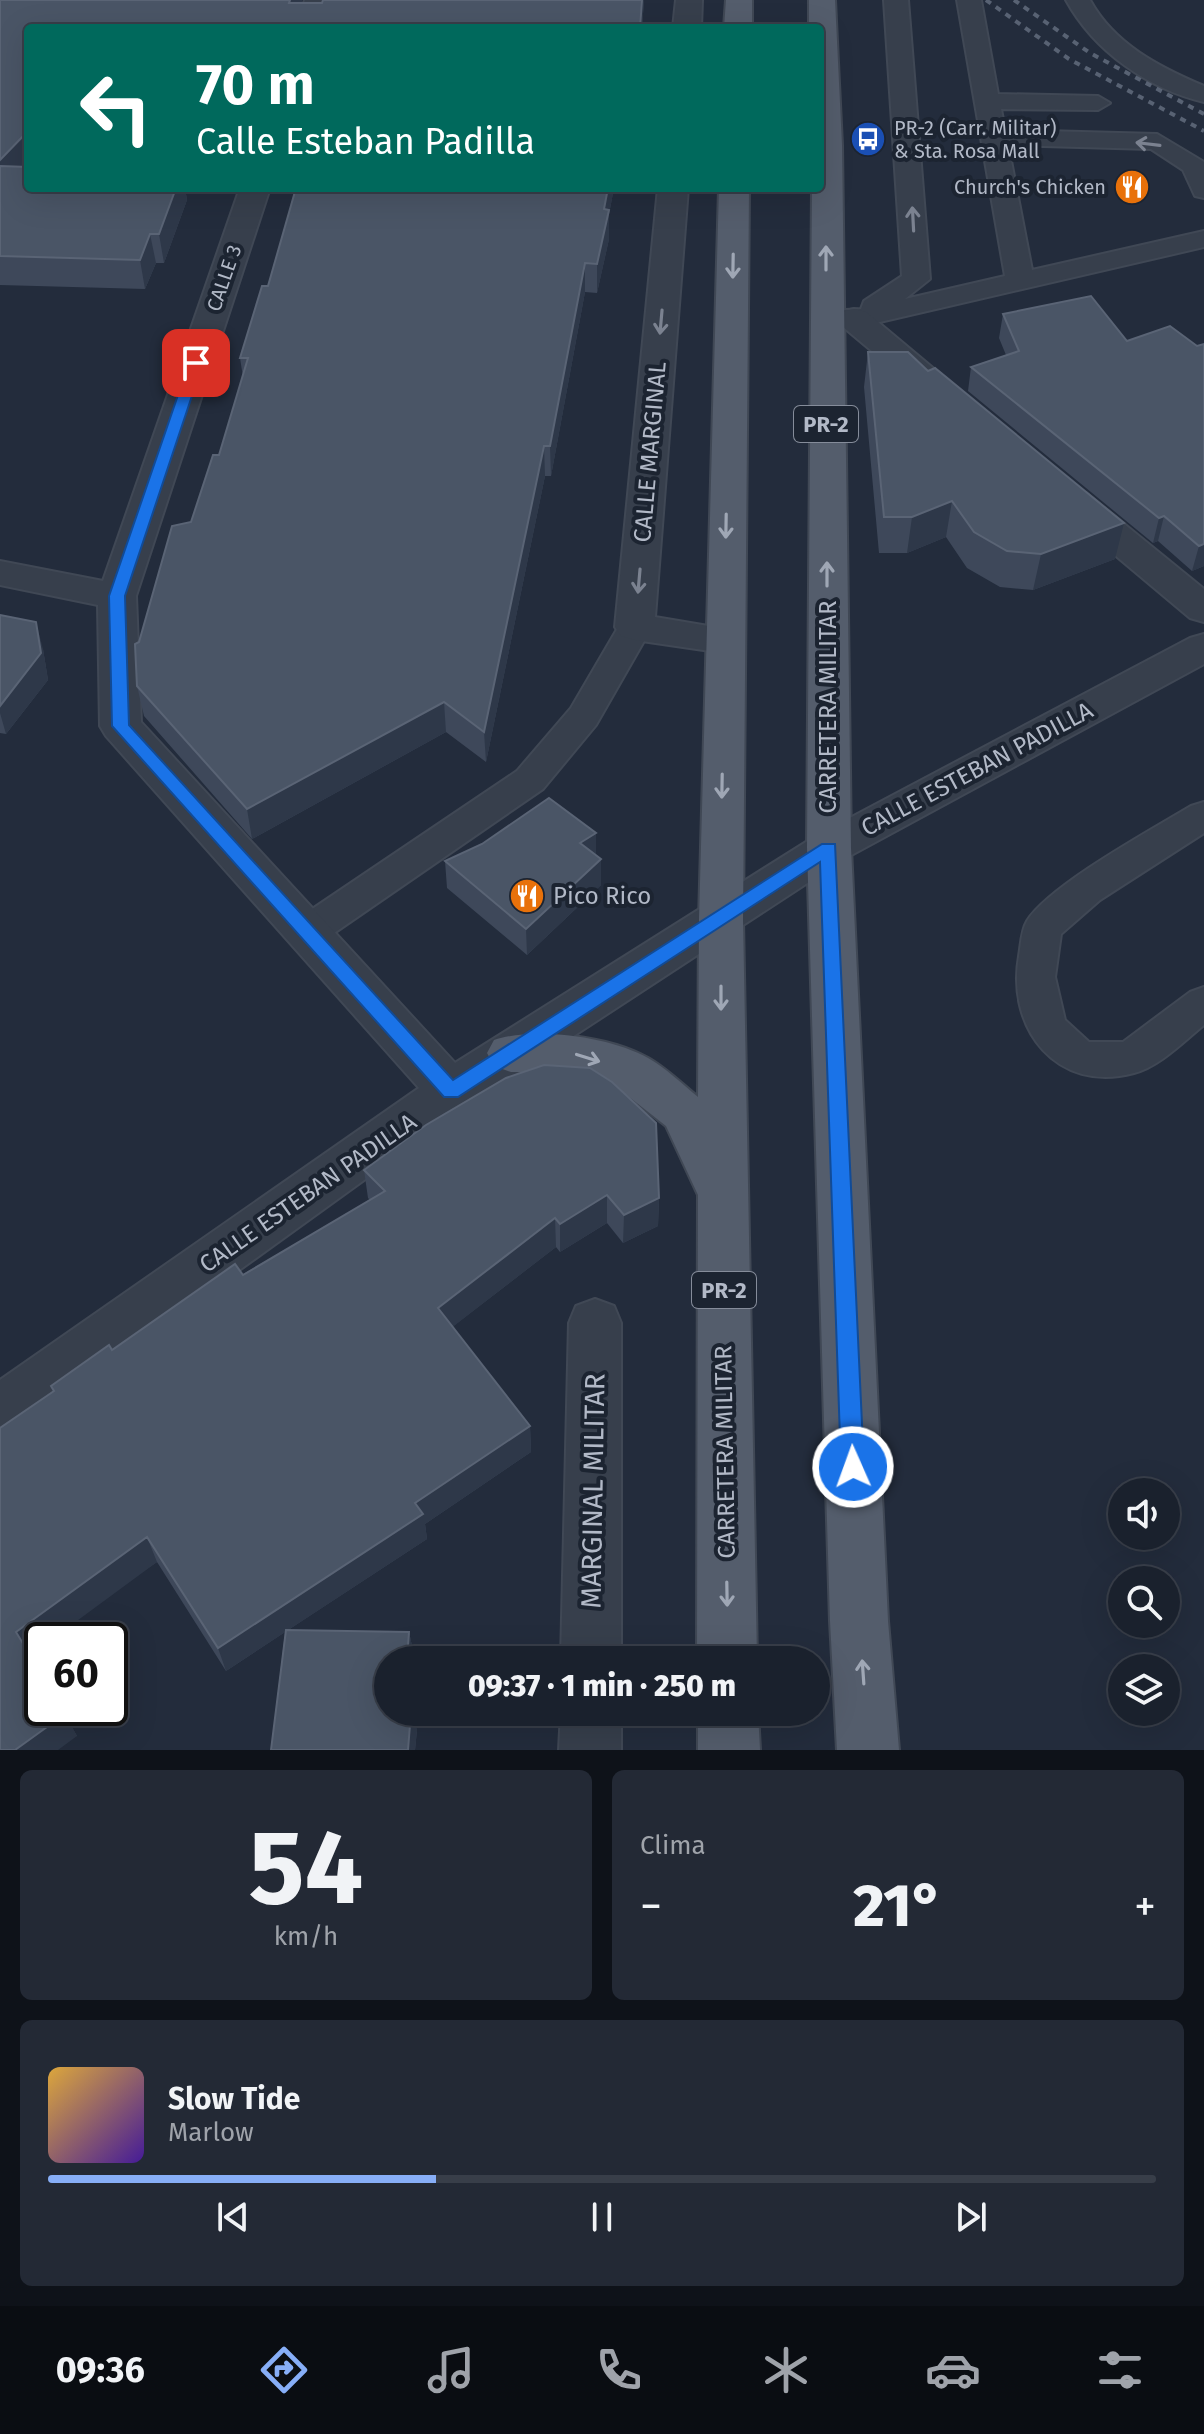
<!DOCTYPE html>
<html lang="es">
<head>
<meta charset="utf-8">
<style>
  body { margin:0; font-family:"Fira Sans",sans-serif; background:#232935; color:#f1f3f6; height:100vh; display:flex; flex-direction:column; font-size:30px; white-space:nowrap }
  * { box-sizing:border-box; margin:0 }
  p { font-size:26px; color:#9fa3aa }
  .icon { flex:none; width:44px; height:44px; fill:none; stroke:currentColor; stroke-width:2; stroke-linecap:round; stroke-linejoin:round }
  .map { position:relative; height:1750px; overflow:hidden }
  .side { display:flex; flex-direction:column; gap:20px; padding:20px; background:#0e1219; flex:1 }
  .side>* { flex:none }
  .guide { position:absolute; left:24px; top:24px; width:800px; height:168px; border-radius:8px; box-shadow:0 8px 32px #0002,0 0 0 2px #383e49; background:#00695c; color:#fff; overflow:hidden }
  .tools { position:absolute; left:1108px; top:1478px; display:grid; gap:16px }
  .tools a { display:grid; place-items:center; width:72px; height:72px; border-radius:50%; background:#1a212d; box-shadow:0 8px 32px #0002,0 0 0 2px #383e49; font-size:40px }
  .speed { position:absolute; left:24px; top:1622px; display:flex; gap:16px; font-size:40px; font-weight:700; text-align:center }
  .speed>* { display:grid; place-content:center; width:104px; height:104px; border-radius:50%; background:#1a212d; box-shadow:0 8px 32px #0002,0 0 0 2px #383e49; line-height:1 }
  .speed .limit { border:4px solid #111; border-radius:12px; background:#fff; color:#111 }
  .pin { position:absolute; display:grid; place-items:center; width:68px; height:68px; color:#fff; margin:-34px; border-radius:16px; box-shadow:0 4px 12px #0006 }
  .me { position:absolute; width:88px; margin:-44px; rotate:358deg; stroke-linejoin:round; filter:drop-shadow(0 0 6px #0008) }
  .turn { display:flex; align-items:center; gap:28px; height:168px; padding:0 40px; font-size:36px }
  .turn .icon { width:104px; height:104px; stroke-width:2.5 }
  .turn b { display:block; font-size:56px; line-height:68px }
  .big { font-size:60px; font-weight:800; line-height:1.1 }
  .side .card { flex:1; display:flex; flex-direction:column; justify-content:center; gap:12px; min-width:0; padding:0 28px; border-radius:12px; background:#232935 }
  .side .dial { align-items:center; gap:0 }
  .dial b { font-size:104px; line-height:1 }
  .song { display:flex; align-items:center; gap:24px }
  .cover { width:96px; height:96px; border-radius:12px; background:linear-gradient(135deg,hsl(40 70% 55%),hsl(260 70% 35%)) }
  .played { height:8px; border-radius:4px; background:linear-gradient(90deg,#87aef7 35%,#383e49 35%) }
  .keys { display:flex; justify-content:space-around; direction:ltr }
  .heat { display:flex; justify-content:space-between; align-items:center; font-size:44px; direction:ltr }
  .side .tiles { flex:1; display:grid; gap:20px; grid-template-columns:1fr 1fr }
  .card:last-child { grid-column:span 2 }
  .trip { position:absolute; left:374px; top:1646px; width:456px; height:80px; border-radius:40px; background:#1a212d; box-shadow:0 8px 32px #0002,0 0 0 2px #383e49; font-weight:800; line-height:80px; text-align:center }
  .tab-bar { display:flex; height:128px; justify-content:space-around; align-items:center; background:#0a0d12; color:#9fa3aa }
  .tab-bar .icon { width:56px; height:56px }
  .tab-bar .current { color:#87aef7 }
  .tab-bar b { font-size:36px; color:#f1f3f6 }
  .map>svg:first-child { display:block }
  .lines { fill:none; stroke-linecap:round; stroke-linejoin:round }
  .service-casing { stroke:#404855; stroke-width:4 }
  .minor-casing { stroke:#404855; stroke-width:4 }
  .primary-casing { stroke:#404855; stroke-width:4 }
  .service { fill:#373f4c; fill-rule:evenodd }
  .minor { fill:#373f4c; fill-rule:evenodd }
  .primary { fill:#545d6c; fill-rule:evenodd }
  .rail { stroke:#586273; stroke-width:4; stroke-dasharray:6 6; stroke-linecap:butt }
  .wall { fill:#3e485a }
  .shaded-wall { fill:#2e3849 }
  .building { fill:#4a5566; stroke:#5a6475; stroke-width:2 }
  .oneway { stroke:#7b8290 }
  .oneway2 { stroke:#9fa7b5 }
  .route { fill:#1a73e8; stroke:#114b97; stroke-width:2 }
  .labels { text-anchor:middle; dominant-baseline:central; stroke-width:8; stroke-linejoin:round; paint-order:stroke }
  .far-poi-label { font-size:20px; fill:#b2b9c7; stroke:#1c2431; text-anchor:start }
  .far-street-label { font-size:20px; fill:#b2b9c7; stroke:#1c2431 }
  .shield { fill:#1c2431; stroke:#858c9a; stroke-width:2 }
  .shield-label { font-size:22px; font-weight:bold; fill:#b2b9c7 }
  .street-label { font-size:24px; fill:#b2b9c7; stroke:#1c2431 }
  .poi-label { font-size:24px; fill:#b2b9c7; stroke:#1c2431; text-anchor:start }
  .near-street-label { font-size:28px; fill:#b2b9c7; stroke:#1c2431 }
</style>
</head>
<body>
<div class="map">
<svg width="1204" height="1750" viewBox="0 0 1204 1750">
  <rect width="100%" height="100%" fill="#232c3c"/>
  <g class="lines">
    <!-- service casing -->
    <g class="service-casing">
      <path id="service" d="M884,0H908L930,279L905,299L1005,276L957,0H981L998,94L1098,96L1110,103L1098,110L1001,109L1005,130L1157,134L1204,162V198L1195,196L1183,170L1151,149L1008,145L1032,270L1204,231V247L854,328L816,324L812,318L816,312L861,309L864,301L902,276Z
        M1066,0H1090C1114,44 1159,67 1204,86V102C1148,89 1094,51 1066,0Z
        M635,616L647,619L652,627L596,725L543,789L321,942L307,947L293,942L288,932L293,922L517,771L571,708L623,619Z
        M1204,802V833L1100,900L1061,934L1055,977L1065,1020L1089,1042H1123L1190,992L1204,987V1025C1184,1041 1159,1067 1134,1073C1057,1094 1006,1029 1019,956C1021,945 1021,931 1027,921C1050,885 1151,830 1191,806Z"/>
    </g>
    <!-- minor casing -->
    <g class="minor-casing">
      <path id="minor" d="M305,0H331L323,28H295Z
        M676,0H702L701,28H673Z
        M240,188H270L136,596L141,722L455,1063L814,837L1190,638L1204,634V664L844,859L468,1105L19,1429L0,1436V1380L419,1088L106,736L100,726L98,605L0,585V561L103,581Z
        M658,188H688L655,617L738,631L744,640L738,649L724,653L635,640L621,636L615,627Z
        M854,309L866,312L952,384L957,391L952,398L940,401L928,398L842,326L837,319L842,312Z
        M1073,490L1086,493L1204,589V622L1190,618L1060,509L1055,501L1060,493Z
        M595,1299L614,1306L621,1323V1660H561L569,1323L576,1306Z
        M561,1712H621V1750H559Z"/>
    </g>
    <!-- primary casing -->
    <g class="primary-casing">
      <path id="primary" d="M726,0H752V28H724Z
        M809,0H835L842,145L851,848L888,1621L899,1750H837L830,1621L807,848L812,188H820V28H809Z
        M719,188H749L743,920L757,1660H697L698,1195L666,1126L614,1085L571,1072H511L494,1066L487,1053L494,1040C535,1026 611,1037 648,1058C666,1068 682,1084 698,1097L699,920Z
        M698,1712H758L760,1750H698Z"/>
    </g>
    <!-- service -->
    <use href="#service" class="service"/>
    <!-- minor -->
    <use href="#minor" class="minor"/>
    <!-- primary -->
    <use href="#primary" class="primary"/>
    <!-- rail -->
    <path class="rail" d="M986,0L1069,59L1204,131
      M1014,0L1090,53L1204,114"/>
  </g>
  <!-- wall -->
  <path class="wall" d="M0,0H302L301,3H322L323,0H644L642,28H28V166L27,167L176,188H185L187,200L164,263H156L145,289L0,285Z
    M296,188H614L609,214V239L597,293L585,292L551,476H545L486,762L446,732L252,839L144,716L137,686L139,642L219,455L243,377L240,358L268,286Z
    M1003,314L1127,341L1197,346L1204,344V566L1192,571L1158,541L1153,543L968,391L971,367L1006,355L999,338Z
    M868,352L1115,559L1033,590L1000,587L967,568L946,537L907,553H879L864,387Z
    M0,615L43,649L48,680L6,734L0,733Z
    M596,855L601,859V885L527,955L447,888L445,861Z
    M364,1170L659,1198L658,1226L623,1243L607,1223L560,1252L556,1247L452,1327L530,1426L531,1452L425,1524L427,1539L288,1630L409,1632L415,1660H388L417,1730L415,1750H271L285,1632L226,1671L157,1562L42,1640V1647L30,1655L77,1736L0,1750L53,1392L51,1386L370,1200L368,1198Z"/>
  <!-- shaded-wall -->
  <path class="shaded-wall" d="M290,0H302L293,28L289,3Z
    M642,0H644L642,28H640Z
    M28,131V166L2,194L0,188V160Z
    M176,188H185L187,200L164,263L159,234Z
    M608,188H614L609,214V239L597,293V264L604,209Z
    M150,234L156,263L145,289L140,260Z
    M585,263V292L551,476L550,446Z
    M544,446L545,476L486,762L484,732Z
    M952,501L946,537L907,553L912,517Z
    M1164,516L1158,541L1153,543L1159,518Z
    M1124,523L1115,559L1033,590L1041,554Z
    M1204,544V566L1192,571L1199,546Z
    M36,622L43,649L48,680L6,734L0,713V706Z
    M444,702L446,732L252,839L247,809Z
    M596,833V859L580,843Z
    M601,859V885L527,955L526,929Z
    M607,1195V1223L560,1252V1224Z
    M659,1198L658,1226L623,1243L624,1215Z
    M555,1218L556,1247L441,1336L438,1308Z
    M530,1426L531,1452L425,1524L427,1539L226,1671L218,1648L415,1503Z
    M147,1537L157,1562L51,1640H42V1647L29,1656L16,1632Z
    M409,1632L415,1660H407Z
    M411,1712H413L417,1730L415,1750H408Z
    M65,1714L77,1736L58,1750H15Z"/>
  <!-- building -->
  <path class="building" d="M0,0H290L289,3H322L323,0H642L640,28H28V131L0,160Z
    M0,166L28,167V188H176L159,234H150L140,260L0,256Z
    M296,188H608L604,209L609,210L597,264L585,263L550,446H544L484,732L444,702L247,809L137,686L135,644L139,642L172,526L191,522L213,455H219L248,358H240L262,286H268Z
    M1091,296L1127,341L1170,326L1197,346L1204,344V544L1199,546L1164,516L1159,518L971,367L1019,351L1003,314Z
    M868,352H908L928,371L935,368L1124,523L1041,554L1007,551L974,532L952,501L912,517H884Z
    M0,615L36,622L41,653L0,706Z
    M549,798L596,833L580,843L601,859L526,929L445,861L482,844Z
    M544,1065L590,1068L612,1082L656,1123L659,1198L624,1215L607,1195L560,1224L555,1218L438,1308L530,1426L415,1503L423,1514L218,1648L147,1537L16,1632L42,1675V1708H62L65,1714L15,1750H0V1428L54,1391L51,1386L109,1345L112,1350L235,1264L243,1275L385,1191L364,1170L426,1125L506,1078Z
    M286,1630L409,1632L407,1660H388V1712H411L408,1750H271Z"/>
  <!-- one-way arrows -->
  <defs><path id="oneway-shaft" d="M-6 0H5M1.5-3L5.5 0L1.5 3" fill="none" stroke-width="1.6" stroke-linecap="round" stroke-linejoin="round" transform="scale(2)"/></defs>
  <g class="oneway">
    <use href="#oneway-shaft" transform="translate(1148 144) rotate(-173)"/>
    <use href="#oneway-shaft" transform="translate(913 219) rotate(-93)"/>
    <use href="#oneway-shaft" transform="translate(661 322) rotate(95)"/>
    <use href="#oneway-shaft" transform="translate(639 581) rotate(95)"/>
  </g>
  <g class="oneway2">
    <use href="#oneway-shaft" transform="translate(826 258) rotate(-90)"/>
    <use href="#oneway-shaft" transform="translate(733 266) rotate(91)"/>
    <use href="#oneway-shaft" transform="translate(726 526) rotate(91)"/>
    <use href="#oneway-shaft" transform="translate(827 574) rotate(-90)"/>
    <use href="#oneway-shaft" transform="translate(722 786) rotate(91)"/>
    <use href="#oneway-shaft" transform="translate(721 998) rotate(90)"/>
    <use href="#oneway-shaft" transform="translate(588 1058) rotate(17)"/>
    <use href="#oneway-shaft" transform="translate(727 1594) rotate(89)"/>
    <use href="#oneway-shaft" transform="translate(863 1672) rotate(-94)"/>
  </g>
  <!-- route -->
  <path class="route" d="M196,359L203,363L125,596L129,725L453,1080L822,844H835L864,1467L861,1474L853,1478L845,1474L841,1467L820,862L458,1097H444L112,726L109,596L189,363Z"/>
  <!-- icons -->
  <defs>
    <g id="bus-disc" transform="scale(1.8)"><circle r="9.5" fill="#1a4fb4" stroke="#1c2431"/><path d="M-5-6H5V4H4V6H2V4H-2V6H-4V4H-5ZM-3.5-4V0h7V-4ZM-3.5 1.2v1.5H-2V1.2ZM2 1.2v1.5H3.5V1.2Z" fill="#fff"/></g>
    <g id="restaurant-disc" transform="scale(1.8)"><circle r="9.5" fill="#e8710a" stroke="#1c2431"/><path d="M-5-6h1v4h1v-4h1v4h1v-4h1v5L-1.5 .5V6h-2V.5L-5-1ZM5-6V6H3V1.5H1.5Q1.5-4 5-6Z" fill="#fff"/></g>
  </defs>
  <g fill-rule="evenodd">
    <use href="#bus-disc" x="868" y="139"/>
    <use href="#restaurant-disc" x="1132" y="187"/>
    <use href="#restaurant-disc" x="527" y="896"/>
  </g>
  <g class="labels">
    <!-- far-poi labels -->
    <g class="far-poi-label">
      <text x="894" y="128">PR-2 (Carr. Militar)<tspan x="894" dy="23">&amp; Sta. Rosa Mall</tspan></text>
      <text x="1106" y="187" text-anchor="end">Church's Chicken</text>
    </g>
    <!-- far-street labels -->
    <g class="far-street-label">
      <text transform="translate(224 278) rotate(-71)">CALLE 3</text>
    </g>
    <!-- shield labels -->
    <g class="shield">
      <rect x="794" y="406" width="64" height="36" rx="6"/>
      <rect x="692" y="1272" width="64" height="36" rx="6"/>
    </g>
    <g class="shield-label">
      <text x="826" y="424">PR-2</text>
      <text x="724" y="1290">PR-2</text>
    </g>
    <!-- street labels -->
    <g class="street-label">
      <text transform="translate(650 452) rotate(-85)">CALLE MARGINAL</text>
      <text transform="translate(828 707) rotate(-90)">CARRETERA MILITAR</text>
      <text transform="translate(977 769) rotate(-28)">CALLE ESTEBAN PADILLA</text>
      <text transform="translate(308 1193) rotate(-35)">CALLE ESTEBAN PADILLA</text>
      <text transform="translate(725 1452) rotate(-91)">CARRETERA MILITAR</text>
    </g>
    <!-- poi labels -->
    <g class="poi-label">
      <text x="553" y="896">Pico Rico</text>
    </g>
    <!-- near-street labels -->
    <g class="near-street-label">
      <text transform="translate(593 1491) rotate(-89)">MARGINAL MILITAR</text>
    </g>
  </g>
</svg>
<div class="tools">
<a><svg class="icon" aria-label="sound" viewBox="0 0 24 24"><path d="M4 9h4l5-4v14l-5-4H4zM17 9q2 3 0 6"/></svg></a>
<a><svg class="icon" aria-label="search" viewBox="0 0 24 24"><circle cx="10" cy="10" r="6"/><path d="M15 15l6 6"/></svg></a>
<a><svg class="icon" aria-label="layers" viewBox="0 0 24 24"><path d="M12 4l9 5-9 5-9-5zM3 14l9 5 9-5"/></svg></a>
</div>
<div class="speed"><div class="limit">60</div></div>
<div class="pin" style="left:196px;top:363px;background:#d93025"><svg class="icon" aria-label="arrive" viewBox="0 0 24 24"><path d="M6 21V4h12l-3 4 3 4H6"/></svg></div>
<svg class="me" style="left:853px;top:1467px" viewBox="-20 -20 40 40"><circle r="17" fill="#1a73e8" stroke="#fff" stroke-width="3"/><path d="M0-11L8 9 0 5-8 9z" fill="#fff"/></svg>
<div class="trip">09:37 · 1 min · 250 m</div>
<div class="guide">
<div class="turn"><svg class="icon" aria-label="left" viewBox="0 0 24 24"><path d="M17 20v-9H6M10 6l-5 5 5 5"/></svg><div><b>70 m</b>Calle Esteban Padilla</div></div>
</div>
</div>
<section class="side">
<div class="tiles">
<div class="card dial"><b>54</b><p>km/h</p></div>
<div class="card"><p>Clima</p>
<div class="heat"><a>−</a><b class="big">21°</b><a>+</a></div>
</div>
<div class="card">
<div class="song"><i class="cover"></i><div><b>Slow Tide</b><p>Marlow</p></div></div>
<div class="played"></div>
<div class="keys"><svg class="icon" aria-label="previous" viewBox="0 0 24 24"><path d="M18 5L8 12l10 7zM5 5v14"/></svg><svg class="icon" aria-label="pause" viewBox="0 0 24 24"><path d="M8 5v14M16 5v14"/></svg><svg class="icon" aria-label="next" viewBox="0 0 24 24"><path d="M6 5l10 7-10 7zM19 5v14"/></svg></div>
</div>
</div>
</section>
<nav class="tab-bar">
<b>09:36</b>
<svg class="icon current" aria-label="directions" viewBox="0 0 24 24"><path d="M12 3l9 9-9 9-9-9zM9 14v-3h6M13 9l2 2-2 2"/></svg>
<svg class="icon" aria-label="music" viewBox="0 0 24 24"><path d="M9 18V5l10-2v13"/><circle cx="6" cy="18" r="3"/><circle cx="16" cy="16" r="3"/></svg>
<svg class="icon" aria-label="phone" viewBox="0 0 24 24"><path d="M5 4h4l2 5-3 2q2 4 5 5l2-3 5 2v4C11 20 4 13 5 4z"/></svg>
<svg class="icon" aria-label="climate" viewBox="0 0 24 24"><path d="M12 3v18M4 7l16 10M4 17L20 7"/></svg>
<svg class="icon" aria-label="car" viewBox="0 0 24 24"><path d="M5 17H2v-5l4-1 3-4h7l3 4 3 1v5h-3M9 17h6M6 11h13"/><circle cx="7" cy="17" r="2"/><circle cx="17" cy="17" r="2"/></svg>
<svg class="icon" aria-label="filters" viewBox="0 0 24 24"><path d="M4 7h16M4 17h16"/><circle cx="9" cy="7" r="2"/><circle cx="15" cy="17" r="2"/></svg>
</nav>
</body>
</html>
